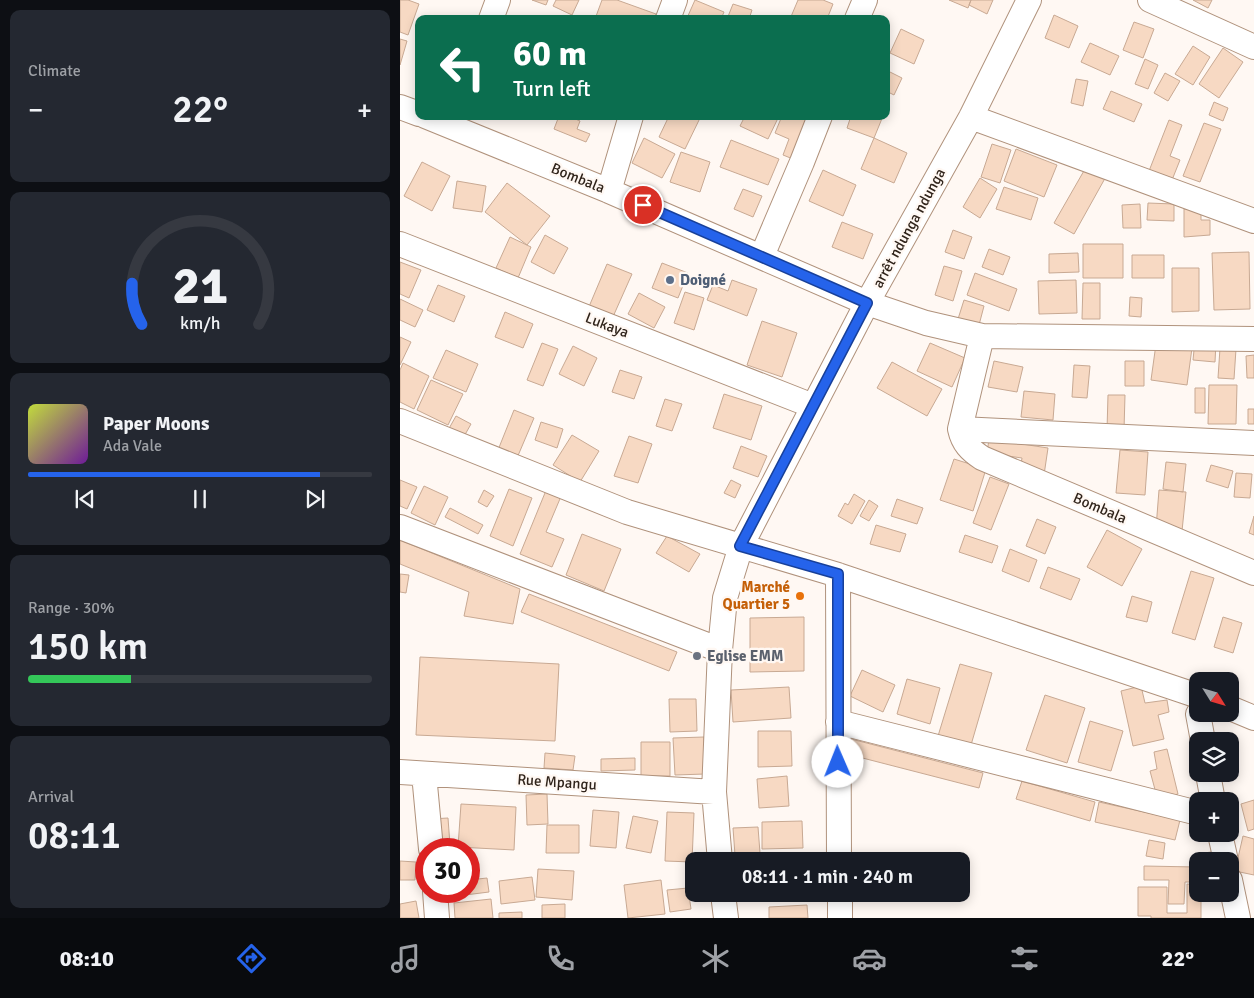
<!DOCTYPE html>
<html lang="en">
<head>
<meta charset="utf-8">
<style>
  body { margin:0; font-family:Signika,sans-serif; background:#242831; color:#f1f3f6; height:100vh; display:flex; flex-direction:column; font-size:19px; white-space:nowrap }
  * { box-sizing:border-box; margin:0 }
  p { font-size:16px; color:#9ea1a6 }
  .icon { flex:none; width:28px; height:28px; fill:none; stroke:currentColor; stroke-width:2; stroke-linecap:round; stroke-linejoin:round }
  .map { position:relative; flex:1; overflow:hidden }
  .panel { display:flex; flex-direction:column; gap:10px; padding:10px; background:#0d0f14; width:400px }
  .panel>* { flex:none }
  .banner { position:absolute; left:15px; top:15px; width:475px; height:105px; border-radius:10px; box-shadow:0 2px 12px #0003; background:#0b6e4f; color:#fff; overflow:hidden }
  .needle { width:32px; rotate:127deg }
  .controls { position:absolute; left:789px; top:672px; display:grid; gap:10px }
  .controls a { display:grid; place-items:center; width:50px; height:50px; border-radius:10px; background:#171b24; box-shadow:0 2px 12px #0003; font-size:25px }
  .speed { position:absolute; left:15px; top:838px; display:flex; gap:10px; font-size:25px; font-weight:700; text-align:center }
  .speed>* { display:grid; place-content:center; width:65px; height:65px; border-radius:50%; background:#171b24; box-shadow:0 2px 12px #0003; line-height:1 }
  .speed .limit { border:8px solid #d22; background:#fff; color:#111 }
  .pin { position:absolute; display:grid; place-items:center; width:42px; height:42px; color:#fff; margin:-21px; border:2px solid #fff; border-radius:50%; box-shadow:0 1px 5px #0007 }
  .me { position:absolute; width:55px; margin:-28px; rotate:359deg; stroke-linejoin:round; filter:drop-shadow(0 0 4px #0008) }
  .turn { display:flex; align-items:center; gap:18px; height:105px; padding:0 15px; font-size:22px }
  .turn .icon { width:65px; height:65px; stroke-width:2.5 }
  .turn b { display:block; font-size:35px; line-height:42px }
  .big { font-size:38px; font-weight:600; line-height:1.1 }
  .panel .card { flex:1; display:flex; flex-direction:column; justify-content:center; gap:8px; min-width:0; padding:0 18px; border-radius:10px; background:#242831 }
  .panel .dial { align-items:center; gap:0 }
  .dial svg { height:130px; overflow:visible; fill:none; stroke:#363941; stroke-width:7; stroke-linecap:round; text-anchor:middle }
  .dial text { fill:#f1f3f6; stroke:none }
  .song { display:flex; align-items:center; gap:15px }
  .cover { width:60px; height:60px; border-radius:8px; background:linear-gradient(135deg,hsl(70 70% 55%),hsl(280 70% 35%)) }
  .played { height:5px; border-radius:2px; background:linear-gradient(90deg,#2563eb 85%,#363941 85%) }
  .keys { display:flex; justify-content:space-around; direction:ltr }
  .heat { display:flex; justify-content:space-between; align-items:center; font-size:28px; direction:ltr }
  .charge { height:8px; border-radius:4px; background:linear-gradient(90deg,#34c759 30%,#363941 0) }
  .trip { position:absolute; left:285px; top:852px; width:285px; height:50px; border-radius:10px; background:#171b24; box-shadow:0 2px 12px #0003; font-weight:600; line-height:50px; text-align:center }
  .tab-bar { display:flex; height:80px; justify-content:space-around; align-items:center; background:#090b0e; color:#9ea1a6 }
  .tab-bar .icon { width:35px; height:35px }
  .tab-bar .on { color:#2563eb }
  .tab-bar b { font-size:22px; color:#f1f3f6 }
  main { display:flex; flex:1; min-height:0 }
  .map>svg:first-child { display:block }
  .building { fill:#f7d9c3; stroke:#c8a993 }
  .lines { fill:none; stroke-linecap:round; stroke-linejoin:round }
  .street-casing { stroke:#b0927c; stroke-width:26 }
  .street { stroke:#fff; stroke-width:24 }
  .route-casing { stroke:#184099; stroke-width:12 }
  .route { stroke:#2563eb; stroke-width:9 }
  .service-dot { fill:#5c6f8a; stroke:#fff8f3; stroke-width:2 }
  .food-dot { fill:#e8710a; stroke:#fff8f3; stroke-width:2 }
  .worship-dot { fill:#6b7280; stroke:#fff8f3; stroke-width:2 }
  .labels { text-anchor:middle; dominant-baseline:central; stroke-width:4.5; stroke-linejoin:round; paint-order:stroke }
  .street-label { font-size:15px; fill:#30241b; stroke:#fff8f3 }
  .service-label { font-size:15px; font-weight:bold; fill:#4e5e75; stroke:#fff8f3; text-anchor:start }
  .food-label { font-size:15px; font-weight:bold; fill:#c56008; stroke:#fff8f3; text-anchor:end }
  .worship-label { font-size:15px; font-weight:bold; fill:#5b616d; stroke:#fff8f3; text-anchor:start }
</style>
</head>
<body>
<main>
<section class="panel">
<div class="card"><p>Climate</p>
<div class="heat"><a>−</a><b class="big">22°</b><a>+</a></div>
</div>
<div class="card dial"><svg viewBox="0 0 100 80">
<path d="M14 69A42 42 0 1 1 86 69"/>
<path d="M14 69A42 42 0 0 1 8 44" stroke="#2563eb"/>
<text x="50" y="56" font-size="32" font-weight="700">21</text>
<text x="50" y="72" font-size="11">km/h</text>
</svg></div>
<div class="card">
<div class="song"><i class="cover"></i><div><b>Paper Moons</b><p>Ada Vale</p></div></div>
<div class="played"></div>
<div class="keys"><svg class="icon" aria-label="previous" viewBox="0 0 24 24"><path d="M18 5L8 12l10 7zM5 5v14"/></svg><svg class="icon" aria-label="pause" viewBox="0 0 24 24"><path d="M8 5v14M16 5v14"/></svg><svg class="icon" aria-label="next" viewBox="0 0 24 24"><path d="M6 5l10 7-10 7zM19 5v14"/></svg></div>
</div>
<div class="card"><p>Range · 30%</p><b class="big">150 km</b><div class="charge"></div></div>
<div class="card"><p>Arrival</p><b class="big">08:11</b></div>
</section>
<div class="map">
<svg width="854" height="918" viewBox="0 0 854 918">
  <rect width="100%" height="100%" fill="#fff8f3"/>
  <!-- building -->
  <path class="building" d="M0,0H8L19,4L8,35L0,32Z
    M132,0H148L146,5Z
    M156,0H179L172,15L153,6Z
    M202,0H217L256,14L254,19H195Z
    M295,0L324,12L321,19L287,18Z
    M398,0H423L433,4L427,19H390Z
    M549,0H571L568,8Z
    M571,0H593L587,14L569,5Z
    M793,0H812L808,8Z
    M333,4L352,10L349,19H327Z
    M654,15L678,26L669,48L645,38Z
    M734,22L754,29L743,58L723,50Z
    M501,29L524,40L514,64L490,53Z
    M0,39L7,41L0,65Z
    M690,43L719,56L710,75L681,62Z
    M793,46L810,57L793,85L775,74Z
    M823,48L843,62L819,98L799,84Z
    M745,59L758,65L748,89L735,84Z
    M486,70L502,78L494,95L486,91Z
    M765,73L780,81L768,101L754,93Z
    M676,79L688,81L683,106L671,103Z
    M711,91L742,104L734,122L703,109Z
    M814,102L828,108L823,121L809,115Z
    M159,116H174L173,118L180,121L177,129L190,134L186,142L154,129Z
    M269,116H301L285,149L259,137Z
    M345,116H379L368,139L340,126Z
    M382,116H409L393,159L383,155L389,139L375,133Z
    M451,116H483L474,138L447,128Z
    M769,120L782,125L770,156L780,160L772,180L749,171Z
    M804,123L821,129L800,182L783,176Z
    M244,138L275,154L262,178L232,163Z
    M474,138L507,153L494,183L461,169Z
    M331,140L379,159L368,185L320,167Z
    M592,144L611,150L600,183L581,177Z
    M616,149L657,165L644,197L604,181Z
    M281,152L310,162L300,192L270,182Z
    M22,162L50,176L32,211L4,196Z
    M689,162L708,173L674,234L654,223Z
    M423,170L456,185L443,216L409,201Z
    M580,178L597,189L580,218L563,207Z
    M57,181L86,186L82,212L53,208Z
    M107,183L150,216L127,245L85,212Z
    M604,187L638,198L631,220L596,209Z
    M343,189L362,196L353,217L334,209Z
    M748,203L774,204V221L747,220Z
    M740,204L741,228H723L722,205Z
    M784,209H801V220H810V235L784,237Z
    M442,222L473,234L463,259L432,247Z
    M553,230L572,237L564,259L545,252Z
    M145,235L168,248L154,274L131,262Z
    M110,237L131,247L118,278L96,268Z
    M683,244H723V278H683Z
    M589,249L610,257L603,275L582,267Z
    M849,252L850,309L814,310L812,253Z
    M678,253L679,272L649,273V254Z
    M732,255H764V278H732Z
    M0,262L21,270L9,298L0,294Z
    M262,263L288,273L278,298L252,288Z
    M207,264L232,274L212,319L188,309Z
    M544,266L562,271L553,301L535,295Z
    M772,268H799V311L772,312Z
    M575,273L617,289L609,311L567,295Z
    M332,280L357,289L347,316L307,300L313,285L328,291Z
    M676,280L677,313L639,314L638,281Z
    M683,283H700V319H682Z
    M38,285L65,296L54,322L27,310Z
    M285,292L304,298L294,330L274,323Z
    M239,293L265,307L254,328L228,314Z
    M730,297L742,298L741,317L729,316Z
    M0,299L23,310L15,327L0,320Z
    M564,300L584,306L579,325L558,319Z
    M105,312L133,324L123,348L95,337Z
    M362,321L397,333L382,377L347,365Z
    M0,337L11,342L0,365Z
    M795,340L816,342L815,362L793,360Z
    M142,343L158,349L143,386L127,380Z
    M530,343L565,358L552,387L517,371Z
    M756,344L792,348L787,385L751,380Z
    M173,346L197,358L184,386L159,374Z
    M820,348L836,349L834,379L818,378Z
    M46,350L78,364L66,392L33,378Z
    M854,355V378H847L846,356Z
    M594,361L623,367L617,392L588,387Z
    M725,361H744V386H725Z
    M492,362L542,389L527,416L477,388Z
    M3,363L29,376L14,409L0,402V370Z
    M674,365L690,366L687,398L672,397Z
    M220,370L242,377L234,399L212,392Z
    M31,380L63,394L48,425L17,410Z
    M809,385H837L836,424H808Z
    M795,388H805V413H795Z
    M624,391L655,394L653,420L621,417Z
    M324,394L362,406L351,440L313,428Z
    M708,395H725L724,430H707Z
    M265,399L282,404L272,431L256,426Z
    M848,409H854V424H848Z
    M114,410L134,418L117,458L98,450Z
    M56,416L71,424L62,440L47,432Z
    M141,422L163,429L157,448L135,440Z
    M172,435L199,451L180,482L153,465Z
    M229,436L252,444L238,483L214,476Z
    M589,439L648,448L644,475L620,471L622,458L587,453Z
    M341,446L367,456L358,477L333,468Z
    M720,450L748,452L745,495L716,493Z
    M554,459L586,469L573,511L540,500Z
    M766,462L786,464L783,492L763,489Z
    M811,465L833,471L828,488L806,481Z
    M836,473L852,474L850,498L834,497Z
    M590,477L609,484L591,530L573,523Z
    M0,480L17,487L7,509L0,506Z
    M331,480L341,485L335,498L324,493Z
    M24,486L48,497L35,525L11,513Z
    M147,488L162,494L146,532L164,539L152,567L120,554Z
    M109,489L132,498L113,546L90,536Z
    M84,490L94,496L87,507L78,502Z
    M759,490L786,492L782,531L756,528Z
    M454,494L465,501L452,524L438,516L445,503L448,505Z
    M497,499L523,508L517,524L491,516Z
    M469,500L478,506L469,521L460,516Z
    M50,508L83,525L78,534L45,517Z
    M854,516V535L849,533Z
    M637,519L656,527L645,554L626,546Z
    M476,525L506,534L500,552L470,544Z
    M707,530L742,549L722,586L687,567Z
    M182,534L221,549L204,591L166,575Z
    M565,535L598,546L592,563L559,552Z
    M267,536L300,554L289,572L256,553Z
    M0,540L120,589L113,624L64,616L69,592L0,564Z
    M610,549L637,560L629,582L602,571Z
    M648,567L680,579L671,600L640,588Z
    M791,571L814,578L795,640L772,633Z
    M0,574L9,575L6,593L0,592Z
    M129,594L277,652L269,671L121,612Z
    M732,596L752,602L747,622L726,617Z
    M404,617V671L350,672V618Z
    M823,617L842,623L833,653L814,647Z
    M20,657L159,664L155,741L16,735Z
    M560,664L592,673L571,745L538,736Z
    M462,670L495,685L483,712L450,696Z
    M507,679L540,688L530,724L497,714Z
    M741,686L745,703L767,700L769,712L758,715L764,739L733,746L721,691Z
    M389,687L391,718L333,722L331,690Z
    M645,695L685,708L667,763L626,750Z
    M269,699H296L297,731L270,732Z
    M690,721L723,731L711,771L678,762Z
    M358,731H391L392,766L358,767Z
    M304,737L305,774L275,775L273,738Z
    M451,739L583,773L579,788L447,754Z
    M241,742H270V776H241Z
    M767,749L778,794L764,798L757,797L750,771L757,769L754,752Z
    M145,753L175,756L173,770L144,768Z
    M235,758V770L201,771V759Z
    M387,776L389,806L359,808L357,779Z
    M622,781L695,802L690,821L616,799Z
    M147,794L148,824L127,825L126,795Z
    M854,800V829L848,831L841,804Z
    M699,802L780,820L775,840L695,822Z
    M61,804L116,807L114,850L58,847Z
    M193,810L219,812L216,848L190,846Z
    M267,812L294,813L292,862L265,861Z
    M233,816L258,821L251,853L226,848Z
    M48,818L50,845L34,846L31,819Z
    M402,821L403,848L362,849V822Z
    M147,825H179V853H146Z
    M358,827L360,853L335,855L333,828Z
    M843,836L854,839V875L835,871Z
    M749,840L765,843L763,859L746,856Z
    M811,852L812,861H799L798,854Z
    M0,861L16,862L15,880H0Z
    M744,866L796,867V882H785L784,904H768L769,880H744Z
    M138,869L174,871L172,900L136,897Z
    M132,877L135,900L101,904L99,881Z
    M87,878L89,892L57,896L56,891H69V880Z
    M261,880L265,914L228,918L224,885Z
    M787,884L798,885V894H801V918H751V916H738V887H767V913H787Z
    M288,888L291,909L270,912L267,890Z
    M91,899L93,918H55L54,903Z
    M16,901L19,918H0V904Z
    M165,904V918H142V905Z
    M407,905L408,918H369V907Z
    M122,912V918H99V913Z"/>
  <g class="lines">
    <!-- street casing -->
    <g class="street-casing">
      <path id="street" d="M750,0L854,47
        M91,19L98,0
        M268,19L275,0
        M457,19L465,0
        M0,107L19,114
        M25,116L209,191L467,303L526,323L582,336L854,339
        M571,117L854,221
        M209,191L231,116
        M0,244L413,406
        M362,256L402,162L420,116
        M582,336L560,429C563,443 570,450 582,458L854,573
        M0,421L227,512L438,575L798,696
        M560,429L854,443
        M0,527L320,650
        M438,575L439,861
        M830,708L854,718
        M798,714L803,741
        M438,722L798,813
        M0,772L314,792
        M24,774L31,849
        M808,774L813,801
        M820,834L826,861
        M320,861L314,792L320,650L325,598L341,546L467,303L571,117L629,0
        M830,880L838,918
        M35,891L37,918
        M323,894L326,918
        M440,894V918"/>
    </g>
    <!-- street -->
    <use href="#street" class="street"/>
  </g>
  <g class="lines">
    <!-- route casing -->
    <g class="route-casing">
      <path id="route" d="M243,205L467,303L340,546L438,574V762"/>
    </g>
    <!-- route -->
    <use href="#route" class="route"/>
  </g>
  <!-- markers -->
  <circle class="service-dot" cx="270" cy="280" r="5"/>
  <circle class="food-dot" cx="400" cy="596" r="5"/>
  <circle class="worship-dot" cx="297" cy="656" r="5"/>
  <g class="labels">
    <!-- street labels -->
    <g class="street-label">
      <text transform="translate(178 178) rotate(22)">Bombala</text>
      <text transform="translate(509 228) rotate(-61)">arrêt ndunga ndunga</text>
      <text transform="translate(207 325) rotate(21)">Lukaya</text>
      <text transform="translate(700 508) rotate(23)">Bombala</text>
      <text transform="translate(157 782) rotate(4)">Rue Mpangu</text>
    </g>
    <!-- service labels -->
    <g class="service-label">
      <text x="280" y="280">Doigné</text>
    </g>
    <!-- food labels -->
    <g class="food-label">
      <text x="390" y="587">Marché<tspan x="390" dy="17">Quartier 5</tspan></text>
    </g>
    <!-- worship labels -->
    <g class="worship-label">
      <text x="307" y="656">Eglise EMM</text>
    </g>
  </g>
</svg>
<div class="controls">
<a><svg class="needle" viewBox="-14 -14 28 28"><path d="M0-13l5 13h-10z" fill="#e53935"/><path d="M0 13l5-13h-10z" fill="#9ea1a6"/></svg></a>
<a><svg class="icon" aria-label="layers" viewBox="0 0 24 24"><path d="M12 4l9 5-9 5-9-5zM3 14l9 5 9-5"/></svg></a>
<a>+</a>
<a>−</a>
</div>
<div class="speed"><div class="limit">30</div></div>
<div class="pin" style="left:243px;top:205px;background:#d93025"><svg class="icon" aria-label="arrive" viewBox="0 0 24 24"><path d="M6 21V4h12l-3 4 3 4H6"/></svg></div>
<svg class="me" style="left:438px;top:762px" viewBox="-20 -20 40 40"><circle r="19" fill="#fff"/><path d="M0-13L10 11 0 6-10 11z" fill="#2563eb"/></svg>
<div class="trip">08:11 · 1 min · 240 m</div>
<div class="banner">
<div class="turn"><svg class="icon" aria-label="left" viewBox="0 0 24 24"><path d="M17 20v-9H6M10 6l-5 5 5 5"/></svg><div><b>60 m</b>Turn left</div></div>
</div>
</div>
</main>
<nav class="tab-bar">
<b>08:10</b>
<svg class="icon on" aria-label="directions" viewBox="0 0 24 24"><path d="M12 3l9 9-9 9-9-9zM9 14v-3h6M13 9l2 2-2 2"/></svg>
<svg class="icon" aria-label="music" viewBox="0 0 24 24"><path d="M9 18V5l10-2v13"/><circle cx="6" cy="18" r="3"/><circle cx="16" cy="16" r="3"/></svg>
<svg class="icon" aria-label="phone" viewBox="0 0 24 24"><path d="M5 4h4l2 5-3 2q2 4 5 5l2-3 5 2v4C11 20 4 13 5 4z"/></svg>
<svg class="icon" aria-label="climate" viewBox="0 0 24 24"><path d="M12 3v18M4 7l16 10M4 17L20 7"/></svg>
<svg class="icon" aria-label="car" viewBox="0 0 24 24"><path d="M5 17H2v-5l4-1 3-4h7l3 4 3 1v5h-3M9 17h6M6 11h13"/><circle cx="7" cy="17" r="2"/><circle cx="17" cy="17" r="2"/></svg>
<svg class="icon" aria-label="filters" viewBox="0 0 24 24"><path d="M4 7h16M4 17h16"/><circle cx="9" cy="7" r="2"/><circle cx="15" cy="17" r="2"/></svg>
<b>22°</b>
</nav>
</body>
</html>
